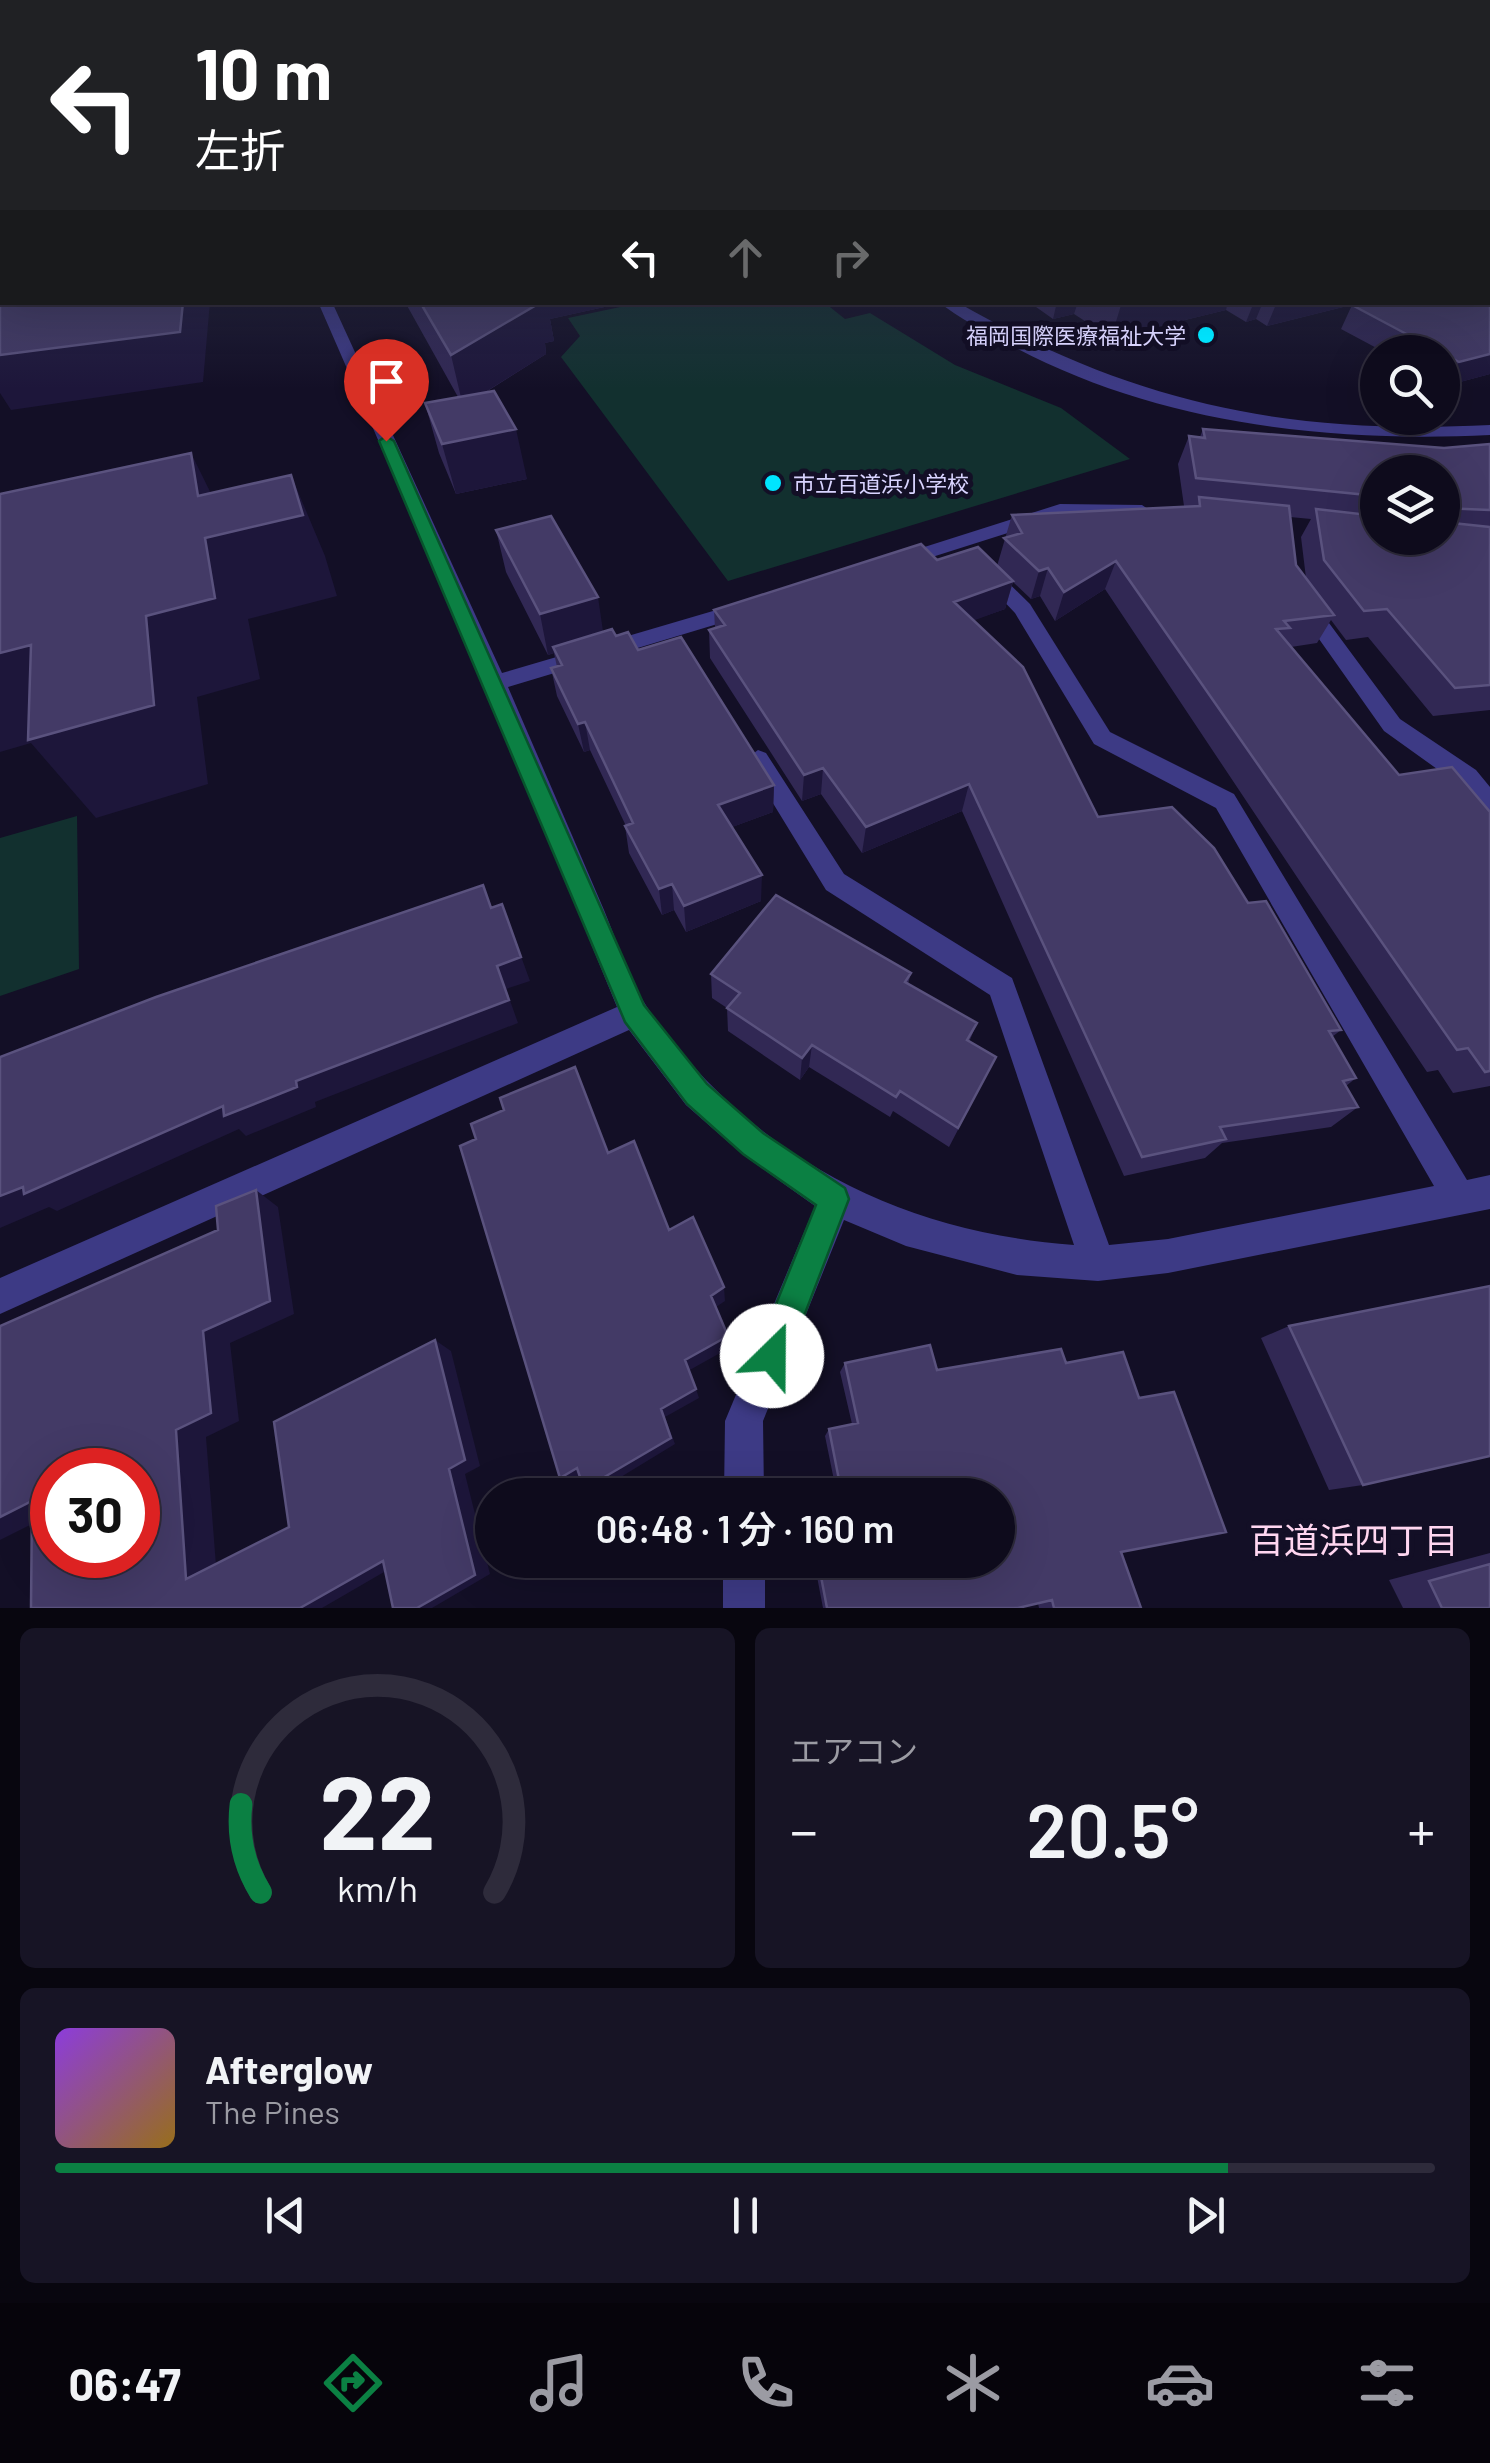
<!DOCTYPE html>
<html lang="ja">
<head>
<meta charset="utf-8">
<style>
  body { margin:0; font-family:Barlow,"Noto Sans JP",sans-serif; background:#171425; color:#f1f3f6; height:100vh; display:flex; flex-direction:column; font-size:38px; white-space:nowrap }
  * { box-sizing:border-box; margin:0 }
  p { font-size:32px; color:#9b9ba3 }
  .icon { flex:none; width:55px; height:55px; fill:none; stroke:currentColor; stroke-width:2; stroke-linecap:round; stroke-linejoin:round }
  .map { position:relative; height:1608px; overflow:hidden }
  .details { display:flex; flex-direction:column; gap:20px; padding:20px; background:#08060f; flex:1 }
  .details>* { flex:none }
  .hud { position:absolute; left:0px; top:0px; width:1490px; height:305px; box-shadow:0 10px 40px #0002,0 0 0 2px #2e2b3b; background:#202124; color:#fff; overflow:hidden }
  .tools { position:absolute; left:1360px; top:335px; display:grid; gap:20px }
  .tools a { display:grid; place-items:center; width:100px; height:100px; border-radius:50%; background:#0e0b1c; box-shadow:0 10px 40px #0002,0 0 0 2px #2e2b3b; font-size:50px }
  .speed { position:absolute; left:30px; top:1448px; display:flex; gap:20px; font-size:50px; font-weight:700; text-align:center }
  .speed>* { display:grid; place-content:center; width:130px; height:130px; border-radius:50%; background:#0e0b1c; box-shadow:0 10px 40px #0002,0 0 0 2px #2e2b3b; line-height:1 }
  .speed .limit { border:15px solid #d22; background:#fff; color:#111 }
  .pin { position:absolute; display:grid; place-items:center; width:85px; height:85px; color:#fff; margin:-102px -42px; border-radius:50% 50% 50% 0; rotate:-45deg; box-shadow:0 0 10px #0007 }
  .pin .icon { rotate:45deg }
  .me { position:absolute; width:110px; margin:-55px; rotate:23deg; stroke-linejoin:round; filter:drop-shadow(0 0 8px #0008) }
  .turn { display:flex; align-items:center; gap:35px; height:210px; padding:0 30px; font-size:45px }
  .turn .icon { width:130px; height:130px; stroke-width:2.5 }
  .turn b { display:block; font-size:70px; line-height:85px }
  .lanes { display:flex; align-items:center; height:95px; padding:0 30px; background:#0003; justify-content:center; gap:50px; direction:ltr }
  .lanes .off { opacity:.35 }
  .big { font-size:75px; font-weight:600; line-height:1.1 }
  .details .widget { flex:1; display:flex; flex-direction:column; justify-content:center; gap:15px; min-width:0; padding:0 35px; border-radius:15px; background:#171425 }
  .details .dial { align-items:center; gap:0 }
  .dial svg { height:260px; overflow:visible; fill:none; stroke:#2e2b3b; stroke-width:7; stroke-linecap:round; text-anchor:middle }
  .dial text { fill:#f1f3f6; stroke:none }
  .song { display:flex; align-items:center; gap:30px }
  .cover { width:120px; height:120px; border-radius:15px; background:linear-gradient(135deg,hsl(270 70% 55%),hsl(40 70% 35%)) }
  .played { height:10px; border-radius:5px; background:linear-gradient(90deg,#0b8043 85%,#2e2b3b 85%) }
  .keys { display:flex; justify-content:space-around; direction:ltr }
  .heat { display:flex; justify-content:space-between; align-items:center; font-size:55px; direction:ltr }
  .details .tiles { flex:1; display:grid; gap:20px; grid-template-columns:1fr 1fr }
  .widget:last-child { grid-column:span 2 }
  .trip { position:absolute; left:475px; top:1478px; width:540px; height:100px; border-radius:50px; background:#0e0b1c; box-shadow:0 10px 40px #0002,0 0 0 2px #2e2b3b; font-weight:600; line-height:100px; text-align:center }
  .tabs { display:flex; height:160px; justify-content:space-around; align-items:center; background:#06040b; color:#9b9ba3 }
  .tabs .icon { width:70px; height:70px }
  .tabs .selected { color:#0b8043 }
  .tabs b { font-size:45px; color:#f1f3f6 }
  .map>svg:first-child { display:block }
  .green { fill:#12302f }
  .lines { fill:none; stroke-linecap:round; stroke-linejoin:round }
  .service { fill:#3d3a85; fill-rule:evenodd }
  .minor { fill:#3d3a85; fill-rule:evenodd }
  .tertiary { fill:#3d3a85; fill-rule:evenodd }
  .wall { fill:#312854; fill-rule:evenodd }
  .shaded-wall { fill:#1d163a }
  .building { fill:#433a66; stroke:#5a527e; stroke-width:2.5; fill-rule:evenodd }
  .route { fill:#0b8043; stroke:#07532c; stroke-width:2.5 }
  .poi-dot { fill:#00e5ff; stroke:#130f26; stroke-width:4 }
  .labels { text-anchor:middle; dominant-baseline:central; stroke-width:10; stroke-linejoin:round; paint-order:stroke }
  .far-poi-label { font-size:22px; fill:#d9d4ff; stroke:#130f26; text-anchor:end }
  .near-neighbourhood-label { font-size:35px; fill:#ffd6f0; stroke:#130f26 }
</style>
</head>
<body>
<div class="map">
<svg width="1490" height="1608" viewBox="0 0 1490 1608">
  <rect width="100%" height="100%" fill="#130f26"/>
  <!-- green -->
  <path class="green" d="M644,302L825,303L845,319L870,313L955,365L1061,408L1130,459L728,581L561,357L580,336L568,318Z
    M77,816L79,969L0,996V838Z"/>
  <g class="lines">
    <!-- service -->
    <path class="service" d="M1488,230L1490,231V239L1488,238Z
      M1488,254L1490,255V263L1488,262Z"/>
    <!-- minor -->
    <path class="minor" d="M318,302H332L502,673L747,601L757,608L754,613L508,687C540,761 572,835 604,910C617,941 628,979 647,1007C748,1155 898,1232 1074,1245L990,995L826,890L746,759L758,750L766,753L844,874L1012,978L1109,1245L1168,1239L1434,1186L1216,808L1094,744L1015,613L975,571L985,565L992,567L1030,604L1110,732L1234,794L1467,1180L1490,1175V1209L1168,1273L1098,1281L1017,1275L906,1246L844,1220L763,1421L764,1495H724L725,1421L815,1206L742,1154L686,1105L629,1030L0,1314V1278L617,1007L484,683Z
      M1060,504L1142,505L1151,511L1142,517L1061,516L907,565L900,567L890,561L893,557Z
      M1305,598L1312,600L1400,719L1476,770L1490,787V814L1481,811L1458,784L1384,731L1295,605Z
      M723,1560H765V1608H723Z"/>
    <!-- tertiary -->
    <path class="tertiary" d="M939,302H957C1134,404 1286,435 1490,425V435C1325,443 1152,423 1005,342C983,330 958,318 939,302Z"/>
  </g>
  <!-- wall -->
  <path class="wall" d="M1488,164H1490V214H1488Z
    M1490,279V374L1445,386L1442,385V352H1384L1341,329L1352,305Z
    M405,302H627L550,319L554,341L545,343L546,354L486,392L527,479L456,494L439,453L425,403L458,397Z
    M1029,302H1345L1343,307L1267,326L1256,319L1246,322L1226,310L1111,338L1074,314L1053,319Z
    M1203,429L1444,448L1490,444V710L1433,716L1368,637L1346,640L1331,620L1317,643L1291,647L1399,775L1490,812V1086L1453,1093L1438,1070L1427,1072L1105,589L1055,621L1040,596L1031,599L1013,582L1005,609L973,620L1098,817L1248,903L1341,1030L1332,1037L1356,1078L1346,1086L1358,1107L1331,1127L1222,1143L1205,1158L1124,1176L962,811L862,853L821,794L802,801L710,658L709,630L715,628L714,610L937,560L997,566L1012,515L1191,506H1184L1178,464L1189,436L1200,437ZM1378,472H1442V538H1378ZM1290,517L1311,519L1301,537L1306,578L1296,565Z
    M496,530L604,632L616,636L638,650L774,785L773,812L732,827L761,901L686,932L674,910L662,915L629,853L625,826H626L590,750L584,752L557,696L551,668L557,667L554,653L548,655L506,572Z
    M911,973L908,984L977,1023L969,1042L996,1057L949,1147L893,1111L890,1117L809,1067L800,1080L728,1031L727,1008L712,998L711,974Z
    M1289,1326L1363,1485L1329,1490L1261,1338Z
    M845,1363L937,1370L1121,1552L1141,1608H1039L1038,1603L1018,1608H823L815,1566L844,1560H998V1495H837L825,1436L829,1429L852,1424L840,1372Z
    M1490,1553V1608H1403L1389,1580Z"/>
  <!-- shaded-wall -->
  <path class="shaded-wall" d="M183,302H210L203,382L11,410L0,393V355Z
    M533,302H627L550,319L554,341L545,343L546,354L463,406L451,355Z
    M1057,302H1078L1074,314L1053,319Z
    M1122,302H1228L1226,310L1111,338Z
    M1254,302H1263L1256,319L1246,322Z
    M1277,302H1345L1343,307L1267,326Z
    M1490,354V374L1445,386L1459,362Z
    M516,429L527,479L456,494L442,444Z
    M191,453L230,532L291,475L325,556L337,596L248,619L260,679L197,697L208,784L96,818L31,743L0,752V653L146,616L205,538Z
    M1116,561L1105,589L1055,621L1064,592Z
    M1048,568L1040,596L1031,599L1039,571Z
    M1013,581L1005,609L948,630L954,602Z
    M598,597L604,638L553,647L554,653L548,655L540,614Z
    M585,722L590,750L584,752L578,724Z
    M823,768L821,794L802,801L804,775Z
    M969,784L962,811L862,853L866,827Z
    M774,785L773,812L719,832L718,805Z
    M762,875L761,901L686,932L684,906Z
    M672,884L674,910L662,915L659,889Z
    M502,904L530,981L506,989L518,1023L315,1102L316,1107L246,1136L239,1129L57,1211L49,1207L0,1228V1196L223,1106L296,1081L497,966Z
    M812,1045L809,1067L800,1080L802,1058Z
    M256,1190L278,1207L294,1314L230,1343L239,1421L206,1437L217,1578L186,1579L176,1430L203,1331Z
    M724,1287L725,1301L713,1309L711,1296Z
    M728,1336L729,1348L688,1371L685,1360Z
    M435,1340L451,1351L480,1466L465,1474L490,1574L432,1608H417L449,1469Z
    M696,1389L699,1398L665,1417L675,1444L593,1494L584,1489L661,1409Z
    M577,1468L586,1474L570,1483L560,1478Z
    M32,1501L52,1514L0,1540V1517Z
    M383,1561H403L322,1608H300Z"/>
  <!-- building -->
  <path class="building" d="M1488,278L1490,279V354L1459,362L1352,305L1364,302H1488Z
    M2,297V302H183L180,332L0,355V303Z
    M420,302H537L538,304L451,355Z
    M494,391L516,429L442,444L425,403Z
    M1203,429L1444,448L1490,444V510L1442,508V472H1378V496L1196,478L1189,436L1205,438Z
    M191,453L198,496L291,475L303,515L205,538L215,598L146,616L154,705L28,740L31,645L0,653V494Z
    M1199,497L1289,506L1296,565L1334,615L1284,621L1290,628L1276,629L1399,775L1452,767L1490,812V1071L1485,1072L1468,1048L1457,1050L1116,561L1064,592L1048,568L1039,571L1004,538L1022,533L1012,515L1200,506Z
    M1316,509L1378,516V538H1442V522L1490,527V685L1455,688L1387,609L1364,611L1324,560Z
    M551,516L598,597L540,614L496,530Z
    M921,544L937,560L978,547L1013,581L954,602L1023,667L1098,817L1172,807L1214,848L1248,903L1266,901L1341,1030L1329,1031L1356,1078L1343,1081L1358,1107L1220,1127L1226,1139L1142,1157L969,784L866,827L823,768L804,775L709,630L725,625L714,610Z
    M612,629L616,636L628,632L638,650L681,637L774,785L718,805L762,875L684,906L672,884L659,889L625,826L633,823L585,722L578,724L551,668L562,665L553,647Z
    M483,885L491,908L502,904L521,957L497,966L509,1000L296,1081L297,1087L224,1116L223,1106L24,1194L23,1187L0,1196V1057L156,997Z
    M776,895L911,973L905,982L977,1023L967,1040L996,1057L958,1128L900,1091L896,1097L812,1045L802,1058L727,1008L740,993L711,974Z
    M575,1067L608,1153L634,1141L669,1230L693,1217L724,1287L711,1296L728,1336L685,1360L696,1389L661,1409L671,1438L584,1489L577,1468L560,1478L460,1146L476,1139L471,1124L504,1110L500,1098Z
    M256,1190L270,1301L203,1331L211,1413L176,1430L186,1579L289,1527L274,1422L435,1340L465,1460L449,1469L475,1575L417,1608H393L383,1561L300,1608H31L32,1501L0,1517V1326L218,1230L216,1206ZM52,1470H138V1555H52Z
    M1490,1286V1456L1363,1485L1289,1326Z
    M930,1345L937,1370L1061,1349L1066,1363L1123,1352L1139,1398L1174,1392L1226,1532L1121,1552L1141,1608H1054L1052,1600L1018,1608H827L819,1566L848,1560H998V1495H842L829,1429L858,1423L845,1363Z
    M1490,1564V1608H1442L1429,1581Z"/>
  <!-- sky -->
  <linearGradient id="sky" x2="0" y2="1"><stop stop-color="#0a0815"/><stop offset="0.42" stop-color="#333752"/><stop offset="1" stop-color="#333752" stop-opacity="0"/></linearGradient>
  <rect width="1490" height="389" fill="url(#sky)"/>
  <!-- route -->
  <path class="route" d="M386,436L394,441L644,1005L707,1084L763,1133L845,1188L849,1199L784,1368L772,1373L760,1368L755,1356L816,1205L743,1154L687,1104L625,1022L379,441Z"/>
  <!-- markers -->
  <g class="poi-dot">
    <circle cx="1206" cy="335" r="10"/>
    <circle cx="773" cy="483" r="10"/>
  </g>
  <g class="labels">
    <!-- far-poi labels -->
    <g class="far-poi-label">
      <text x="1186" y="335">福岡国際医療福祉大学</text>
      <text x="793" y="483" text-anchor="start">市立百道浜小学校</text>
    </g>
    <!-- near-neighbourhood labels -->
    <g class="near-neighbourhood-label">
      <text x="1354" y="1539">百道浜四丁目</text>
    </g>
  </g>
</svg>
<div class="tools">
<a><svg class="icon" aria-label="search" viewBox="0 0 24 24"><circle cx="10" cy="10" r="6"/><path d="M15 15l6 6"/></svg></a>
<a><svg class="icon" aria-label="layers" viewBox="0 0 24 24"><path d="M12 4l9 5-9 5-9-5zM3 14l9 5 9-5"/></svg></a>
</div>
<div class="speed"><div class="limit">30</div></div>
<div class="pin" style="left:386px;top:441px;background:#d93025"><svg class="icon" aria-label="arrive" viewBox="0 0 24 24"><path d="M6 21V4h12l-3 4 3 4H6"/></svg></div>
<svg class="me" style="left:772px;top:1356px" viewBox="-20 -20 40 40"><circle r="19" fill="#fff"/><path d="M0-13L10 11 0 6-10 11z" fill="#0b8043"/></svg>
<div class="trip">06:48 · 1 分 · 160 m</div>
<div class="hud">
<div class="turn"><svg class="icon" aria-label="left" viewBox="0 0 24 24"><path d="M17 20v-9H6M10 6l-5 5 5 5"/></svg><div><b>10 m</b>左折</div></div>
<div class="lanes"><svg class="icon" aria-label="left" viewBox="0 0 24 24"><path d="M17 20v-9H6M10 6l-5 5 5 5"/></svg><svg class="icon off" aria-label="ahead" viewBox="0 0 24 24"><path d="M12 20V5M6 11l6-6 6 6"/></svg><svg class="icon off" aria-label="right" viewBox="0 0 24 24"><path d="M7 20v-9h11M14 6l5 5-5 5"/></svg></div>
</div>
</div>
<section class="details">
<div class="tiles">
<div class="widget dial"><svg viewBox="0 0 100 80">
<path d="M14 69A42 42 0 1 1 86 69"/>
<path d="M14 69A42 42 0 0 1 8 42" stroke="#0b8043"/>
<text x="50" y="56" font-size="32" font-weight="700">22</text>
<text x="50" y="72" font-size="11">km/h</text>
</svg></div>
<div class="widget"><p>エアコン</p>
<div class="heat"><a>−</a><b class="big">20.5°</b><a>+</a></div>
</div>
<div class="widget">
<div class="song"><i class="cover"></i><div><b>Afterglow</b><p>The Pines</p></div></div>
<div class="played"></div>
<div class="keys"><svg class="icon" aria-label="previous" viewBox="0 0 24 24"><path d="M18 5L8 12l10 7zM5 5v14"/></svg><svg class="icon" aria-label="pause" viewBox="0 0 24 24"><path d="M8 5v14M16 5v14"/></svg><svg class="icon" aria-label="next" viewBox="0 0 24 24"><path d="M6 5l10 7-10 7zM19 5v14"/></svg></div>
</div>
</div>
</section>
<nav class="tabs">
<b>06:47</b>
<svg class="icon selected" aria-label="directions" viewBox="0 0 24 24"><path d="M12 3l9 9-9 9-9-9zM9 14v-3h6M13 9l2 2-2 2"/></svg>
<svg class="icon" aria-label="music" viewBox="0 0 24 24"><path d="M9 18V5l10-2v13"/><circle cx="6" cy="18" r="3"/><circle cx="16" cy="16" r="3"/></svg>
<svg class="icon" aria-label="phone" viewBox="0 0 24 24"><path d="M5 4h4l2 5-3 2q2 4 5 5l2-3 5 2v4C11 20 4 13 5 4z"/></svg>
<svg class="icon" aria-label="climate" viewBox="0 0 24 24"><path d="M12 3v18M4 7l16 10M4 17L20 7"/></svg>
<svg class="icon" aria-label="car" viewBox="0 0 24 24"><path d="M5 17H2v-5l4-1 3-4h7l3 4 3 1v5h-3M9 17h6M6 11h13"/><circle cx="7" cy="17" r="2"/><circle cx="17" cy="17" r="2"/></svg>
<svg class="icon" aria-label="filters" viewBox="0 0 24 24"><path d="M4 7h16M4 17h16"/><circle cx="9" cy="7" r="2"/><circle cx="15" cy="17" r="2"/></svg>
</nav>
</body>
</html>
